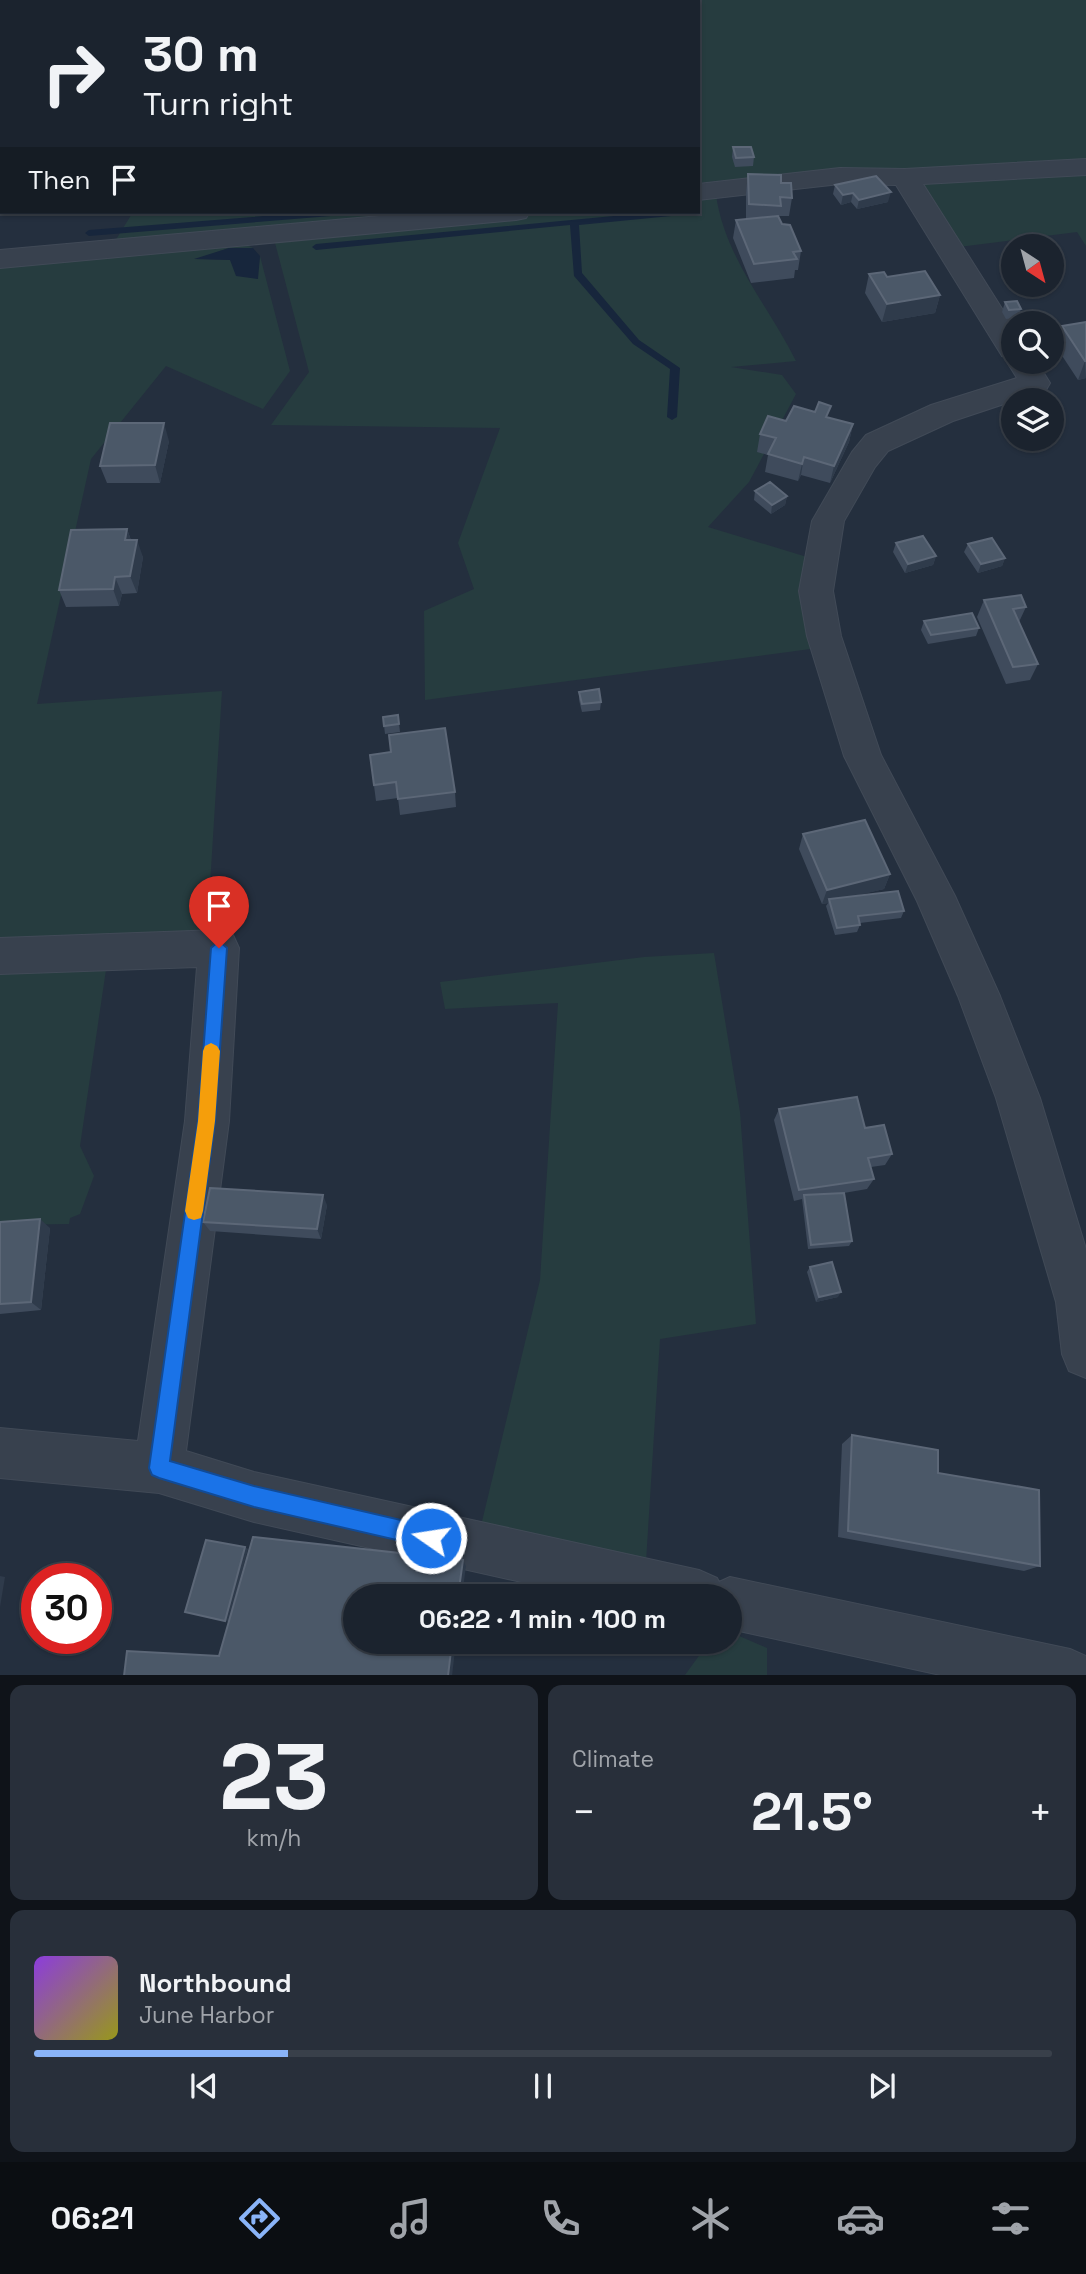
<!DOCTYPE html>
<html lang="en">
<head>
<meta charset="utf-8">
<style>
  body { margin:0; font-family:"Space Grotesk",sans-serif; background:#282f3a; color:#f1f3f6; height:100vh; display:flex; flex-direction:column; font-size:26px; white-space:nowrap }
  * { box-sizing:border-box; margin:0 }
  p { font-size:23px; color:#a0a4aa }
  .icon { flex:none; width:38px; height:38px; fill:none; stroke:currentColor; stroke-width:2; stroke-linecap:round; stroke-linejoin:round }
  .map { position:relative; height:1675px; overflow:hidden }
  .side { display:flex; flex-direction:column; gap:10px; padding:10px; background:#0f1319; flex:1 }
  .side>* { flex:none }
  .banner { position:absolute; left:0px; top:0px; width:700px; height:214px; box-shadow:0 2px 5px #0004,0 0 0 2px #39404a; background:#1b232e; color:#f1f3f6; overflow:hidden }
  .needle { width:46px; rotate:144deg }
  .fabs { position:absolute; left:1001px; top:234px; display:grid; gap:14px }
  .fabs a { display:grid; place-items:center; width:63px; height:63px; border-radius:50%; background:#1b232e; box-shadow:0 2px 5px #0004,0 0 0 2px #39404a; font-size:35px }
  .speed { position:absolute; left:21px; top:1563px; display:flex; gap:14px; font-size:35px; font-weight:700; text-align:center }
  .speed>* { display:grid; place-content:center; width:91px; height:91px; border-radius:50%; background:#1b232e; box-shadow:0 2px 5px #0004,0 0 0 2px #39404a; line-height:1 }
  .speed .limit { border:10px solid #d22; background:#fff; color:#111 }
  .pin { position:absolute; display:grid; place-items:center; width:60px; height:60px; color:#fff; margin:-72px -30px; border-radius:50% 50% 50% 0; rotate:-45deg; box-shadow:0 0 7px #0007 }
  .pin .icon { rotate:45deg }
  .me { position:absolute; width:77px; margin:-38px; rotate:283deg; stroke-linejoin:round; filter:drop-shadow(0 0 5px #0008) }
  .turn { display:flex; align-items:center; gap:24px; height:147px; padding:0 28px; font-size:32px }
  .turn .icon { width:91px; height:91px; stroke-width:2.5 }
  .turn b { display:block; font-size:49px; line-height:60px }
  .then { display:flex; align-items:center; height:66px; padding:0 28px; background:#0003; gap:14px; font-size:26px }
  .big { font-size:52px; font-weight:700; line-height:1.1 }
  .side .widget { flex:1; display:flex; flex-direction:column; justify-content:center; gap:10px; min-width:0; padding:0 24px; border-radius:14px; background:#282f3a }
  .side .dial { align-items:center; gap:0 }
  .dial b { font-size:91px; line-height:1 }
  .song { display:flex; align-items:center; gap:21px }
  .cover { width:84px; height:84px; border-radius:10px; background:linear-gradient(135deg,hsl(270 70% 55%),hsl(60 70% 35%)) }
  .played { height:7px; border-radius:4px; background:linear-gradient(90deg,#8ab4f8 25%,#39404a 25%) }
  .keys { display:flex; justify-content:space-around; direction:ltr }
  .heat { display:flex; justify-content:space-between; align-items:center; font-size:38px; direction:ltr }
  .side .tiles { flex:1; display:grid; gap:10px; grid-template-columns:1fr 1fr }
  .widget:last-child { grid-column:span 2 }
  .trip { position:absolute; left:343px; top:1584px; width:399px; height:70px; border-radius:35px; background:#1b232e; box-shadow:0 2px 5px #0004,0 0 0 2px #39404a; font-weight:700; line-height:70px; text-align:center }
  .menu { display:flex; height:112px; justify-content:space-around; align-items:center; background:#0b0e12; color:#a0a4aa }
  .menu .icon { width:49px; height:49px }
  .menu .active { color:#8ab4f8 }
  .menu b { font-size:32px; color:#f1f3f6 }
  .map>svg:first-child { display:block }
  .green { fill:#263c3f }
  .water { fill:#17263c }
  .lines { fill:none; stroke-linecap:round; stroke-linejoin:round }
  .stream { fill:#17263c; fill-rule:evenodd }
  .street-casing { stroke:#414a57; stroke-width:2 }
  .street { fill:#38414e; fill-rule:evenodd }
  .wall { fill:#3f4b5c }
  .shaded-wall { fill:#2f3b4b }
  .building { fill:#4b5868; stroke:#5c6777; stroke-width:2 }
  .route { fill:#1a73e8; stroke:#114b97; stroke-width:2 }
  .slow { fill:#f59e0b }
</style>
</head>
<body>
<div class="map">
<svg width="1086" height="1676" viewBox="0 0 1086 1676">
  <rect width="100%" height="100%" fill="#242f3e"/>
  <!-- green -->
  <path class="green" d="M136,0H605L134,2Z
    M621,0H1086V161L918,172L831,170L698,183V2H617Z
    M1086,173V246L1077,232L959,247L920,188L927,182Z
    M716,195C725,258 768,305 796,361L731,367L782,375L796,394L749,482L708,527L807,557L818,648L425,700L424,611L474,589L458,543L500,428L271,425L309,372L274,239L546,212H698V196Z
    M133,212H446L112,246Z
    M242,243L253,248H229L197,259L230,260L257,279L260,256L290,371L263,409L166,366L91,459L37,704L222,691L207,934L0,940V263Z
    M714,953L740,1112L756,1324L660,1339L646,1562L479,1534L540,1280L558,1003L445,1009L440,982L644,957Z
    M107,963L80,1146L94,1176L80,1214L70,1218L69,1224L0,1225V968Z
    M730,1632L767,1648V1675H685L709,1642H730Z"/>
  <!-- water -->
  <path class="water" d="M229,248H253L260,256L258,279L236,276L230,260L194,259Z"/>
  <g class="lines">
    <!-- stream -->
    <path class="stream" d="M604,0H615L613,2H602Z
      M314,212H347L343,215L89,236L85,233L89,230Z
      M656,212L675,213L671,216L579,225L582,273L639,340L680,368L677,417L672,420L667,417L670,369L633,344L574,276L570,225L316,250L312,247L316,244Z"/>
    <!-- street casing -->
    <g class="street-casing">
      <path id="street" d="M1086,159V175L923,184L1013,326V362H1037L1050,383L1046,390L953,421L888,451L875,467L844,521L833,591L841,636L881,755L955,896L1000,996L1040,1098L1086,1249V1378L1069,1371L1062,1354L1056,1302L996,1098L958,996L917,901L844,756L807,636L799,591L812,521L852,452L866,435L931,405L1017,378L1007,362L1009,358L1002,356L896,185L840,184L698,200V184L840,168L905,169Z
        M425,212H530L526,218L516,220L0,268V250Z
        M219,930L233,935L239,948L229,1121L186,1451L254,1472L699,1570L717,1578L719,1582L730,1577L1070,1649L1086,1656V1676H945L730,1629V1596H584L254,1522L159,1493L0,1478V1428L138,1441L185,1121L197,967L0,974V938Z"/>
    </g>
    <!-- street -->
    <use href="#street" class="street"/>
  </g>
  <!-- wall -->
  <path class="wall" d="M733,147L754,157L753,166L735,167L732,157Z
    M748,174L781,183L792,198L789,216H779L782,224L801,251L798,270H795L794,278L751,283L733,238L736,220L746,219V192Z
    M835,185L888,202L857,209L851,202L841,205L833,194Z
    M869,274L887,277L940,295L935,313L882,322L865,293Z
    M1005,302L1021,309L1018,318L1006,319L1002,312Z
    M1086,322V378L1078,380L1055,345L1062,326Z
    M829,418L853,424L849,442L830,483L801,475L798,481L765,472L768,455L757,452L760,434L786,421Z
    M169,441L160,483H107L100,466Z
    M755,491L787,496L785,505L771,514L754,500Z
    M127,529L131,540L143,557L137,593L122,594L119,606L66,607L59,590Z
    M896,543L936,556L933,565L905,573L893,552Z
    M968,544L1005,558L1002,566L978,573L964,552Z
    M984,600L1026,607L1019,622L1038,664L1030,680L1006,684L977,617Z
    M924,621L979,628L976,636L928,644L921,630Z
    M579,692L601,702L600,710L582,712L579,700Z
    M398,715L400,732L385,734L383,717Z
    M370,755L455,792L456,807L400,815L398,798L376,801Z
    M803,834L890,874L884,889L857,895L904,911L901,918L860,923V925L857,932L835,935L826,906L828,903L822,904L799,849Z
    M779,1109L865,1128L892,1154L885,1165L871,1167L874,1179L867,1189L838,1194L852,1241L849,1246L808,1249L802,1199L794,1201L774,1120Z
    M327,1205L321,1239L210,1231L203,1222Z
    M0,1222L50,1228L41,1310L0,1314Z
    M810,1267L838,1297L816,1302L807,1272Z
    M852,1435L938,1473L1040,1566L1024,1571L838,1537L842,1444Z"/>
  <!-- shaded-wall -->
  <path class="shaded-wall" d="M891,192L888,202L857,209L859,200Z
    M853,193L851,202L841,205L843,195Z
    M940,295L935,313L882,322L887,304Z
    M1085,361L1086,378L1078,380Z
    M164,423L169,441L160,483L155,465Z
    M853,424L849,442L830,483L834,466Z
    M804,457L801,475L798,481L802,464Z
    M787,496L785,505L771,514L772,505Z
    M127,529L133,546L125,540Z
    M137,540L143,557L137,593L130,576Z
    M936,556L933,565L905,573L908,564Z
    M1005,558L1002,566L978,573L981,564Z
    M115,577L122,594L119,606L113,589Z
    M890,874L884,889L830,902L829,899L828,903L822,904L827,890Z
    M323,1195L327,1205L321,1239L317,1229Z
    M40,1219L50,1228L41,1310L31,1302Z
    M841,1292L838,1297L816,1302L819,1297Z
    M245,1547L248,1549L229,1622L225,1621Z
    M463,1560L466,1566L462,1596H458Z
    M0,1576L5,1577L0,1607Z
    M452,1642H456L452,1676H448Z"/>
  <!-- building -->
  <path class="building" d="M733,147H751L754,157L736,158Z
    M748,174L781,175V183H791L792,198L780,197L781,206L749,204Z
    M876,176L891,192L859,200L853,193L843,195L835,185Z
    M778,216L782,224L790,225L801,251L793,252L797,259L754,264L736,220Z
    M925,271L940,295L887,304L869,274L884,272L887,277Z
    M1017,301L1021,309L1009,310L1005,302Z
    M1086,322V361H1085L1062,326Z
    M819,402L831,406L826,417L853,424L834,466L804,457L802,464L768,454L776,438L760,434L768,416L786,421L794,406L815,412Z
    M110,423H164L155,465L100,466Z
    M770,482L787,496L772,505L755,491Z
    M127,529L125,540H137L130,576L115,577L113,589L59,590L71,530Z
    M923,536L936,556L908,564L896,543Z
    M992,538L1005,558L981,564L968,544Z
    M1021,595L1026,607L1013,609L1038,664L1013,667L984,600Z
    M972,613L979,628L931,635L924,621Z
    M599,689L601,702L582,704L579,692Z
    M398,715L399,724L384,726L383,717Z
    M445,728L455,792L398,799L396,782L374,785L370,755L391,752L389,735Z
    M865,820L890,874L827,890L803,834Z
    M898,891L904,911L858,916L860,925L837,928L829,899Z
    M857,1097L865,1128L884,1125L892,1154L868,1158L874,1179L799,1190L779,1109Z
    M210,1188L323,1195L317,1229L203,1222Z
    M844,1193L852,1241L811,1245L804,1195Z
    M40,1219L31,1302L0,1304V1222Z
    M832,1262L841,1292L819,1297L810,1267Z
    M852,1435L938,1450V1473L1039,1490L1040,1566L848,1531Z
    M253,1537L463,1560L458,1596H355V1642H452L448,1676H124L127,1651L219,1656Z
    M206,1540L245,1547L225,1621L185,1612Z"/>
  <!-- route -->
  <path class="route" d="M219,941L227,948L215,1121L170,1461L254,1486L431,1527L439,1530L442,1538L439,1545L431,1548L254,1507L159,1478L152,1475L149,1468L198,1121L211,948Z"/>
  <!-- slow -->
  <path class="slow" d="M211,1043L217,1046L220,1051L215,1121L203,1211L201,1218L194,1220L188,1218L185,1211L198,1121L203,1051L205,1046Z"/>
</svg>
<div class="fabs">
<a><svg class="needle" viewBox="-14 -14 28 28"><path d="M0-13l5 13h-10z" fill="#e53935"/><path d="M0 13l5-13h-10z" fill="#a0a4aa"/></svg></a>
<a><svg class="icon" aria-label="search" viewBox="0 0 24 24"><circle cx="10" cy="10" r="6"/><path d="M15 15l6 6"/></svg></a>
<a><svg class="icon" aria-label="layers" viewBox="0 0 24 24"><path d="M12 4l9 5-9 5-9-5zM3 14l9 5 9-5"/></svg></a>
</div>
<div class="speed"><div class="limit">30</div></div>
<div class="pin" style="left:219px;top:948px;background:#d93025"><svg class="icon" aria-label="arrive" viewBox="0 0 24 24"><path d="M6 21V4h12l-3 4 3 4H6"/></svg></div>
<svg class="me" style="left:431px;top:1538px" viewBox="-20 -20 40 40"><circle r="17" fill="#1a73e8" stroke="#fff" stroke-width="3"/><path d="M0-11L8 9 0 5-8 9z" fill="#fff"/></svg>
<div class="trip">06:22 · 1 min · 100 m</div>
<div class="banner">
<div class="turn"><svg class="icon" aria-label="right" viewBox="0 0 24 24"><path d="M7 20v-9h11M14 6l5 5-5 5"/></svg><div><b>30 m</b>Turn right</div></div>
<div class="then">Then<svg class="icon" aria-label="arrive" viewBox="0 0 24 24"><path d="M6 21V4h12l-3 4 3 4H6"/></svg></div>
</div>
</div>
<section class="side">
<div class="tiles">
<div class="widget dial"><b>23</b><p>km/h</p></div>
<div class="widget"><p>Climate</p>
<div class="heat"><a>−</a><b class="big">21.5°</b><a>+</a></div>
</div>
<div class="widget">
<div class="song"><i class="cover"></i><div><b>Northbound</b><p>June Harbor</p></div></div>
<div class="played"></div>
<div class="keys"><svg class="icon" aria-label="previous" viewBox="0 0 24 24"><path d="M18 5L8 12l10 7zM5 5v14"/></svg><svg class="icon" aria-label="pause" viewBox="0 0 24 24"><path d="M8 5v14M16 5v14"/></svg><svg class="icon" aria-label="next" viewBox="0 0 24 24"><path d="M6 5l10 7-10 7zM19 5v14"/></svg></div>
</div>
</div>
</section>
<nav class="menu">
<b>06:21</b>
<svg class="icon active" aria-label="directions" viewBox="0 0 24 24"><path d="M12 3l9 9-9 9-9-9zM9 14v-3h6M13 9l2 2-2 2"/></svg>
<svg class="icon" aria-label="music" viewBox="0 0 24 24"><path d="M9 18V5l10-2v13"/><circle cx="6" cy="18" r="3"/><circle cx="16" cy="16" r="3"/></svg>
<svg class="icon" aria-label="phone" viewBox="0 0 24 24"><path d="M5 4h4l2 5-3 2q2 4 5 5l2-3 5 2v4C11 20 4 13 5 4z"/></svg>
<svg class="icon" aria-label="climate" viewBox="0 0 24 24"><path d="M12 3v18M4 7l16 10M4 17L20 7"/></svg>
<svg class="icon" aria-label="car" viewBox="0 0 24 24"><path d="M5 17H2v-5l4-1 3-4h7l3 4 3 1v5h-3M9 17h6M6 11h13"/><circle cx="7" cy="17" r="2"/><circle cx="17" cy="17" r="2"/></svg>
<svg class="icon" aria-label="filters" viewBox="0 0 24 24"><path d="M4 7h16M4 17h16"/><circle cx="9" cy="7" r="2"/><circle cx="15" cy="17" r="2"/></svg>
</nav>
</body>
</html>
